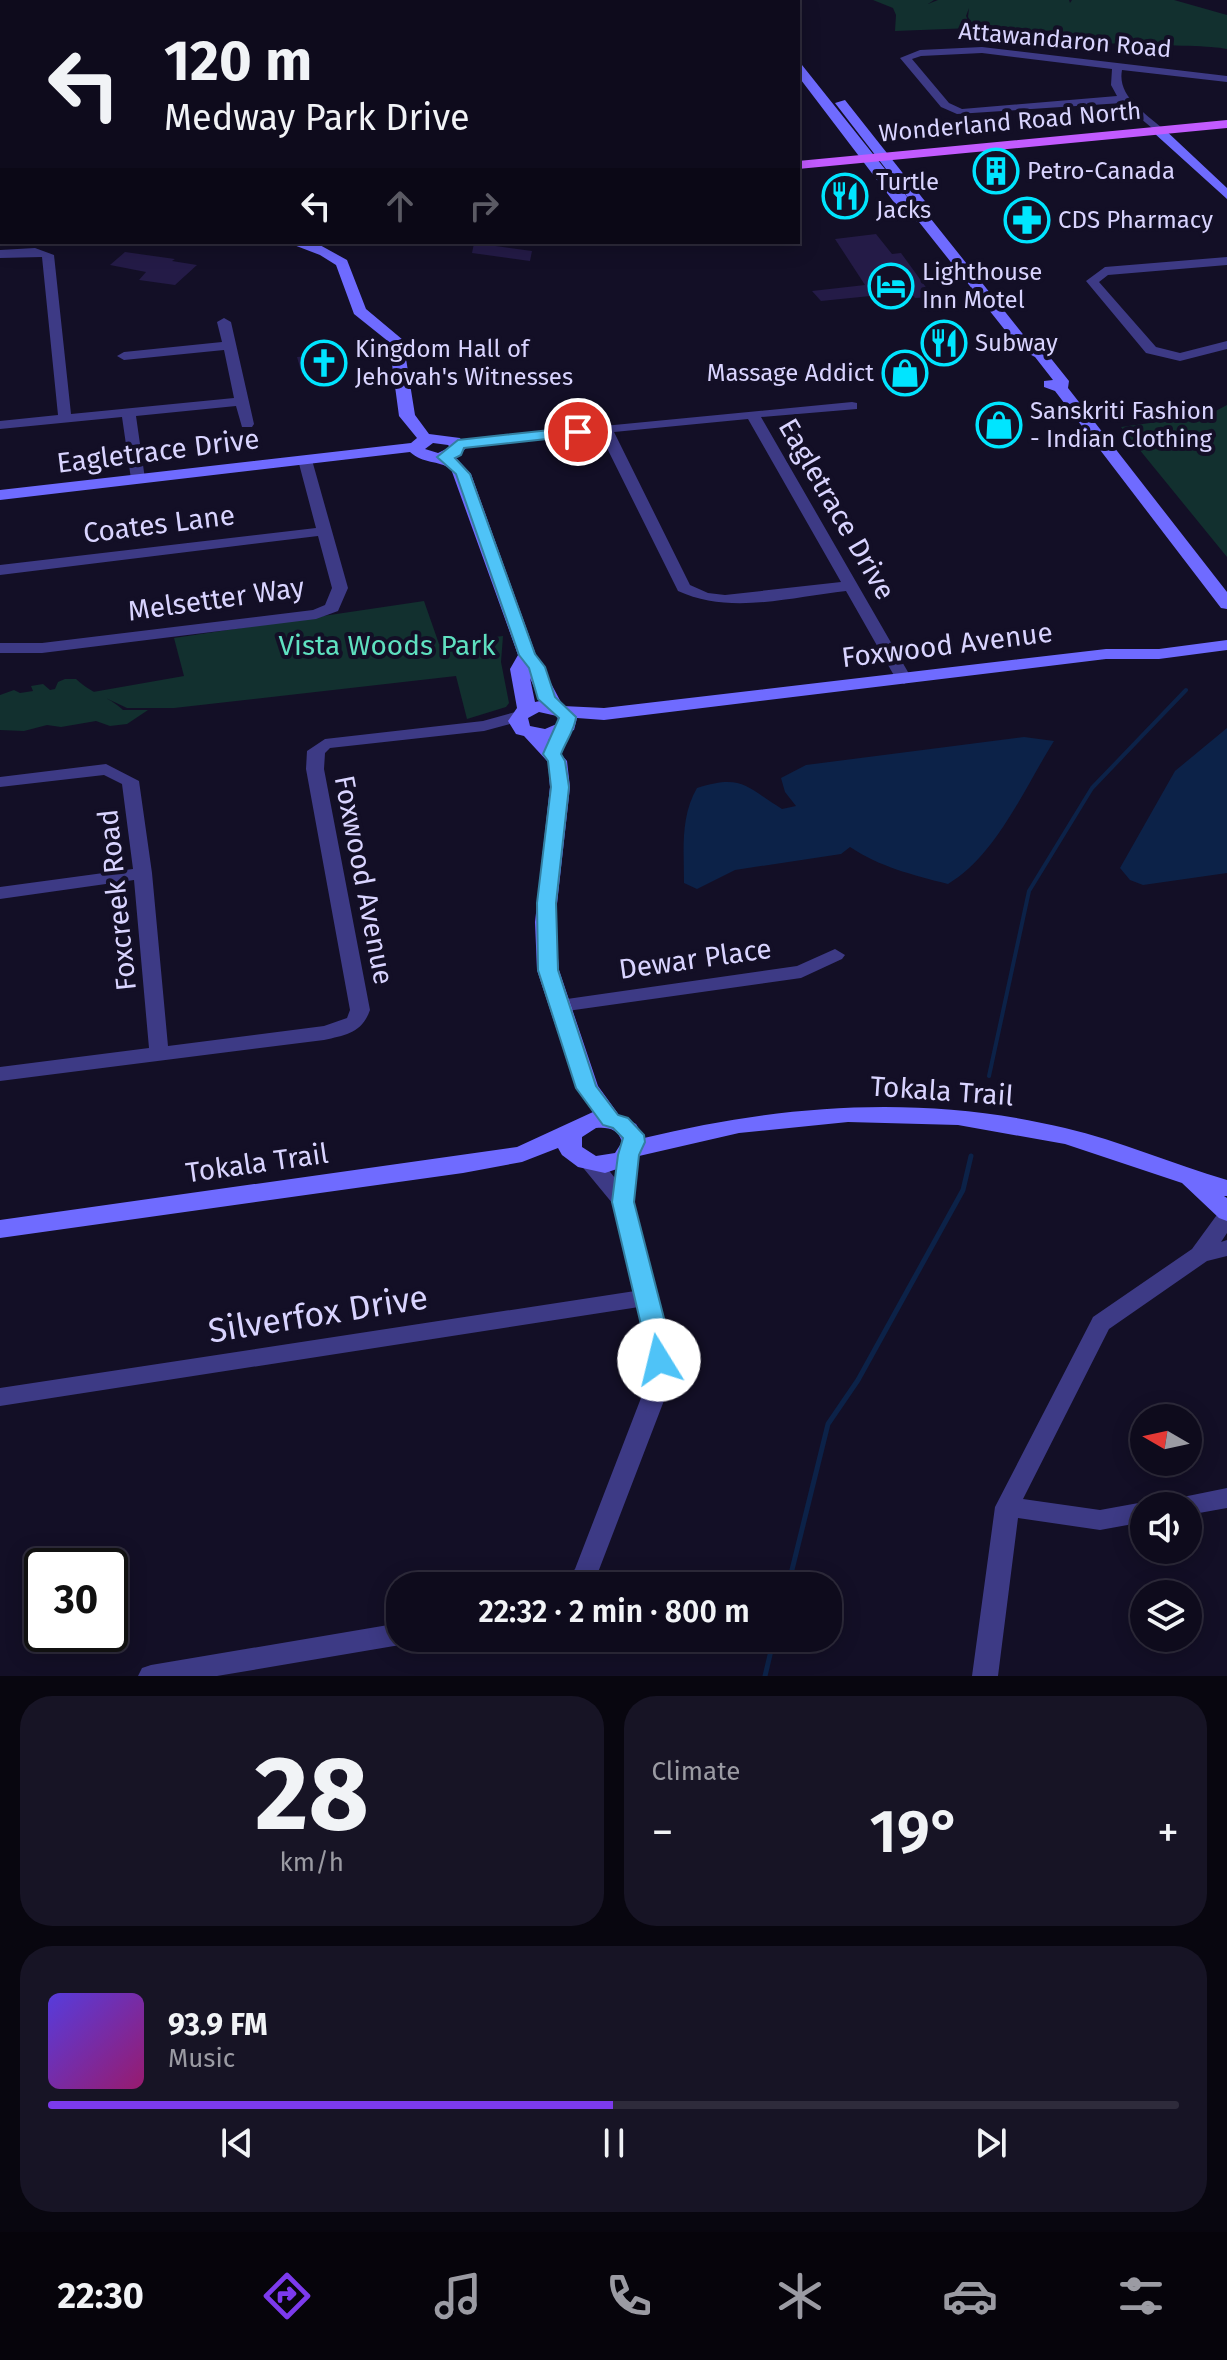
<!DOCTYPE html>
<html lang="en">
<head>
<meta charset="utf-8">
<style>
  body { margin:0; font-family:"Fira Sans",sans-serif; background:#171425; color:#f1f3f6; height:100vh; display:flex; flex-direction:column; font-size:30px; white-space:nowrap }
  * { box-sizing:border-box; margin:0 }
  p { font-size:26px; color:#9b9ba3 }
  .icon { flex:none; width:44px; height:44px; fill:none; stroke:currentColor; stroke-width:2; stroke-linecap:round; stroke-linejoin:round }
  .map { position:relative; height:1676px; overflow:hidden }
  .sheet { display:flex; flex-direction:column; gap:20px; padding:20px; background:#08060f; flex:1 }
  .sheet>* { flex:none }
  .banner { position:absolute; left:0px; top:0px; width:800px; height:244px; box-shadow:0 4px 20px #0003,0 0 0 2px #2e2b3b; background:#0e0b1c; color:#f1f3f6; overflow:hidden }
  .needle { width:52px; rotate:279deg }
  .fabs { position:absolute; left:1130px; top:1404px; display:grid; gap:16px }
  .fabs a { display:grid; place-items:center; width:72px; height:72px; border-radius:50%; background:#0e0b1c; box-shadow:0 4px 20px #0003,0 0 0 2px #2e2b3b; font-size:40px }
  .speed { position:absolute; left:24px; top:1548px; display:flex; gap:16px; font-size:40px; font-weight:700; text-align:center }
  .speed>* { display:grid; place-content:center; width:104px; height:104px; border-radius:50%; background:#0e0b1c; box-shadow:0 4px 20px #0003,0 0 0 2px #2e2b3b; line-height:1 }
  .speed .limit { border:4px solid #111; border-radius:12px; background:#fff; color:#111 }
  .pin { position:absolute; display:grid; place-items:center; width:68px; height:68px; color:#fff; margin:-34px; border:4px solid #fff; border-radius:50%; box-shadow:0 2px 8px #0007 }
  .me { position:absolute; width:88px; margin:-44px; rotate:351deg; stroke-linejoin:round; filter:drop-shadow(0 0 6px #0008) }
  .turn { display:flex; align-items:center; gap:28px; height:168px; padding:0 32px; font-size:36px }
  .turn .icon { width:104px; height:104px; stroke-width:2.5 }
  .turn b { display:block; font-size:56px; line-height:68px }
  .lanes { display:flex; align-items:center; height:76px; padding:0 32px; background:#0003; justify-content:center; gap:40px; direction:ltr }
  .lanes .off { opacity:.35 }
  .big { font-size:60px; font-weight:600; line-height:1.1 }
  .sheet .tile { flex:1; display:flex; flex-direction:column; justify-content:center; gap:12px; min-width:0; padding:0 28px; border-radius:32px; background:#171425 }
  .sheet .dial { align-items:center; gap:0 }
  .dial b { font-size:104px; line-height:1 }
  .song { display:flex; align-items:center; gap:24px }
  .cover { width:96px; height:96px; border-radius:12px; background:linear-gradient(135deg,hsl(250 70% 55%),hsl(320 70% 35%)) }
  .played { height:8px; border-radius:4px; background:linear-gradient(90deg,#7c3aed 50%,#2e2b3b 50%) }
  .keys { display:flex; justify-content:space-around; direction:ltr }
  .heat { display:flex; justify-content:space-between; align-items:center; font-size:44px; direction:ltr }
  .sheet .tiles { flex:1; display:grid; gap:20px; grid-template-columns:1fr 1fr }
  .tile:last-child { grid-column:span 2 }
  .trip { position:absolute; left:386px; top:1572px; width:456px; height:80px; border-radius:32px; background:#0e0b1c; box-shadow:0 4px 20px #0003,0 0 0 2px #2e2b3b; font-weight:600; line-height:80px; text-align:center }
  .menu { display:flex; height:128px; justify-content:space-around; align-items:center; background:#06040b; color:#9b9ba3 }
  .menu .icon { width:56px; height:56px }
  .menu .selected { color:#7c3aed }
  .menu b { font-size:36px; color:#f1f3f6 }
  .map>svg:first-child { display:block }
  .green { fill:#12302f }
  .water { fill:#0c2248 }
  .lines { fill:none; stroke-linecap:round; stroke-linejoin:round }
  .stream-far1 { stroke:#0c2248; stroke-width:4 }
  .stream { stroke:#0c2248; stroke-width:5 }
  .building { fill:#241b47 }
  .street { fill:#3d3a85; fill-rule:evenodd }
  .secondary { fill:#6f6bff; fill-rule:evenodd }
  .primary { fill:#c25bff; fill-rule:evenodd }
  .route { fill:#4fc3f7; stroke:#337fa1; stroke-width:2 }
  .labels { text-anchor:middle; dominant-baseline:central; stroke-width:8; stroke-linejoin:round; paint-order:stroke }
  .far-street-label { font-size:24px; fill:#d9d4ff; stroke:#130f26 }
  .far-poi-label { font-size:24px; fill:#d9d4ff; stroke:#130f26; text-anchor:start }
  .street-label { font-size:28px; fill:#d9d4ff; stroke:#130f26 }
  .park-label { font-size:28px; fill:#5fe0c0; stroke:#130f26 }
  .near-street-label { font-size:34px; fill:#d9d4ff; stroke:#130f26 }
</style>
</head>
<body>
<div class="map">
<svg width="1227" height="1676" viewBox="0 0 1227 1676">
  <rect width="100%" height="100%" fill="#130f26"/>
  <!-- green -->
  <path class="green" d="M873,0H934L928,4L938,0H1069L1070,3L1072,0H1174L1227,15V49C1196,42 1070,50 1052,31L974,27L968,17L969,8L966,16L972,28L895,31L896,15L893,8Z
    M1227,405V557L1121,427L1208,415Z
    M424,601L439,644L503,636L501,662L509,703L506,707L467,719L456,676L174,708H127L93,692L184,676L174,638Z
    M65,679H76C93,695 107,695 123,710H148L127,724L110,726L96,721L61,727L47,725L24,731L0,730V695L14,690L20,693L33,691L31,686L43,684L50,690L55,689L58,682Z"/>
  <!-- water -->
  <path class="water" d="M1227,728V873L1143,885L1130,880L1120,868L1175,771Z
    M1024,737L1054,741C1025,787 996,856 948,884C913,875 880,867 850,847L841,854L735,870L697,889L684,883C684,851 680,817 697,788C742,774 745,786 782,809L796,806L785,792L781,778L806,765Z"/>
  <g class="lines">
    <!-- stream-far1 -->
    <path class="stream-far1" d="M989,1076L1029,891L1092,788L1186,690"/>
    <!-- stream -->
    <path class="stream" d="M788,1586L828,1424L858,1380L963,1190L971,1156
      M765,1676L774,1638"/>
  </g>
  <!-- building -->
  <path class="building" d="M876,234L892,254L901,253L933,297L915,298L910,292L821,301L812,291L865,285L835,239Z
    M474,243L532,251L530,261L472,253Z
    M125,252L175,259L172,261L197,265L175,285L139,280L146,272L110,265Z
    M322,355L323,359L334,358L338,369L302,374L297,357Z"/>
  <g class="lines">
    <!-- street -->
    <path class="street" d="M982,47L1227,76V82L1122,70C1117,96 1144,112 1162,128V132L1158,133L1122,103L957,114L941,107L900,58L920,50ZM982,53L1112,69L1111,85L1117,96L962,109L949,103L912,59L921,56Z
      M35,248L54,255L71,414L234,398L224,350L124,360L117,356L124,352L222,342L217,322L224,318L231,322L254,424L252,427H242L236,406L136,416L145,479L138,483L131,479L122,417L0,429V421L58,415L42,257L0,258V250Z
      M1227,257V265L1108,275L1099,282L1156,347L1180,353L1227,341V349L1180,361L1146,353L1086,281L1105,267Z
      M852,402L857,403V409L761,417L912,679L904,684L896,679L846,591C791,597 730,615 678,591L600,434L458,448L451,444L458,440ZM748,419L841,582L725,595L708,593L690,585L614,432Z
      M305,456L312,460L348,588L338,611L316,619L42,653H0V643H42L313,610L325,605L332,588L318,536L0,575V565L316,528L298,460Z
      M519,711L525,712L527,716L525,720L484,731L330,748L325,753L324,769L370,1010C362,1033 346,1035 324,1040L0,1081V1067L149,1048L134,880L0,899V887L133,869L122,784L104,775L0,787V777L106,764L139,781L152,873L168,1046L324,1026L347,1018L350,1010L306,769L307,751L325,739L483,721Z
      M835,949L845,955L842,959L801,978L560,1012L550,1006L560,1000L797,966Z
      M628,1148L635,1150L638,1155L634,1202L667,1330L670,1360L665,1398L597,1575L590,1586H560L575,1569L641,1398L648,1360L639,1307L0,1406V1388L635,1291L613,1204L580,1164L584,1159C599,1154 606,1167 615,1178L621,1150Z
      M1227,1209V1233L1221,1242L1227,1240V1256L1207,1261L1109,1329L1023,1499L1100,1510L1144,1502L1153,1506H1144V1522L1100,1530L1018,1518L998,1676H972L995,1507L1090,1323L1093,1317L1192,1249L1219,1212Z
      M1227,1488V1508L1188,1515V1506H1170L1173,1499Z
      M400,1623V1638H411L400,1645L217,1676H138L142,1668L151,1665Z"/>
    <!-- secondary -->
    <path class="secondary" d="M748,0H760L762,2H750Z
      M798,64L802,65L920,213L835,103L845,100L928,205L934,214L931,219L1030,343L1045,351L1069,381L1068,388L1227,592V609L1221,608L1055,391L1044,387V381L1053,380L1035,357L1020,349L919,222L906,218L798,76Z
      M1154,127H1162L1227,188V199L1154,133Z
      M286,242L318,244L347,260L366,309L403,340L415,415L429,434L460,438L466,448L456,458L471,474L536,655L563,706L604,708L1106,649H1159L1227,640V650L1159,659H1106L604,720L577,718L574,730L548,740L567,761L570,787L555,922L559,970L598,1086L619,1115L636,1124L644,1138C783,1104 925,1094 1065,1128C1120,1141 1173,1164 1227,1180V1196H1224L1227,1198V1221L1219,1218L1182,1183L1065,1144L958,1125L848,1122L739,1133L639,1156L632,1164L605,1173L578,1167L562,1155L558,1148L522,1162L463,1173L0,1238V1220L517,1147L593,1112L576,1088L537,970L535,922L550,787L548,762L524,736L516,734L508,721L517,708L510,669L518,655L451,469C438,460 423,464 410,452L0,500V490L411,443L417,438L399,416L389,342L354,314L336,265L320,255ZM433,443L448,445L450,447L438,453L425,449ZM530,678L540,701L535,702ZM539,712L557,716L559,723L545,729L530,726L528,718ZM596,1128C609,1127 618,1129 622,1142L615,1153L596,1156L582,1147V1137Z"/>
    <!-- primary -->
    <path class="primary" d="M1227,120V128L798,169V161Z
      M0,234L2,242H5L0,243Z"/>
  </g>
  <!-- route -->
  <path class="route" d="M578,427L583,429V435L464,448L461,455L455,458L470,474L535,654L545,667L555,697L576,717C575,729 566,741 561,754L565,761L569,787L556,903L558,970L596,1086L618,1115L628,1118L644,1135L645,1142L639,1155L634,1202L667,1330L670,1360L667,1367L659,1369L651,1367L612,1202L618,1155L623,1138L613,1128L603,1125L576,1088L538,970L537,903L551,787L548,761L543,754L559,718L538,699L529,668L519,655L456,474L437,457L458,440Z"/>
  <!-- icons -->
  <defs>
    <g id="building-ring" transform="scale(2.3)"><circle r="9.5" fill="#130f26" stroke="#00e5ff" stroke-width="1.5"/><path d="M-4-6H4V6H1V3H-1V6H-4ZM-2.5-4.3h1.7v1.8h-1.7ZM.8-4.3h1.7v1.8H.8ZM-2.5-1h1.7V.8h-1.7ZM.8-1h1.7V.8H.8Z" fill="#00e5ff"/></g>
    <g id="restaurant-ring" transform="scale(2.3)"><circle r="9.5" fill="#130f26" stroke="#00e5ff" stroke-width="1.5"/><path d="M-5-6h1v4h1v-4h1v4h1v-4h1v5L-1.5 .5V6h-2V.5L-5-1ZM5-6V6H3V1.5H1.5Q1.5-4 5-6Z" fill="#00e5ff"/></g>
    <g id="pharmacy-ring" transform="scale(2.3)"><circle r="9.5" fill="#130f26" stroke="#00e5ff" stroke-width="1.5"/><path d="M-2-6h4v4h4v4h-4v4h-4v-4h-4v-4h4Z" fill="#00e5ff"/></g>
    <g id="hotel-ring" transform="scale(2.3)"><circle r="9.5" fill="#130f26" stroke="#00e5ff" stroke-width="1.5"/><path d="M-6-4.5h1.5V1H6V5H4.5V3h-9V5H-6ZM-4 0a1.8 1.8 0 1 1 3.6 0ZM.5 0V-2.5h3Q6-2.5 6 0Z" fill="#00e5ff"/></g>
    <g id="church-ring" transform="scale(2.3)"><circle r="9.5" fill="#130f26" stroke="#00e5ff" stroke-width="1.5"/><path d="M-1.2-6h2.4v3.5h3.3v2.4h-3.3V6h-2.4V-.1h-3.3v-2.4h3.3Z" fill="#00e5ff"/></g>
    <g id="shop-ring" transform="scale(2.3)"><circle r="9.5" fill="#130f26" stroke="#00e5ff" stroke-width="1.5"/><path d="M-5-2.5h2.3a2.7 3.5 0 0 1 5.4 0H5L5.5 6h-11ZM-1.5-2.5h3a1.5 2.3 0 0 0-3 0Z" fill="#00e5ff"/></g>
  </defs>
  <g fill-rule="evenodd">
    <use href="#building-ring" x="996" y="171"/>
    <use href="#restaurant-ring" x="845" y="196"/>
    <use href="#pharmacy-ring" x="1027" y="220"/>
    <use href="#hotel-ring" x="891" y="286"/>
    <use href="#restaurant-ring" x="944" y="343"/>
    <use href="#church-ring" x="324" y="363"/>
    <use href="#shop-ring" x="905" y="373"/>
    <use href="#shop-ring" x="999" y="425"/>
  </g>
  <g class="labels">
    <!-- far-street labels -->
    <g class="far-street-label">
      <text transform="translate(1065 40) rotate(5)">Attawandaron Road</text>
      <text transform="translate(1010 122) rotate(-5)">Wonderland Road North</text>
    </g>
    <!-- far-poi labels -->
    <g class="far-poi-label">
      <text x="1027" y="171">Petro-Canada</text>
      <text x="876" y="182">Turtle<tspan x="876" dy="28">Jacks</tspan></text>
      <text x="1058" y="220">CDS Pharmacy</text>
      <text x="922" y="272">Lighthouse<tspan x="922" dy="28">Inn Motel</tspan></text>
      <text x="975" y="343">Subway</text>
      <text x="355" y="349">Kingdom Hall of<tspan x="355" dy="28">Jehovah's Witnesses</tspan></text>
      <text x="874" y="373" text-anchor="end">Massage Addict</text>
      <text x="1030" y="411">Sanskriti Fashion<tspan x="1030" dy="28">- Indian Clothing</tspan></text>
    </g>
    <!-- street labels -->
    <g class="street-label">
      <text transform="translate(158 451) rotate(-7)">Eagletrace Drive</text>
      <text transform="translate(837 509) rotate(60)">Eagletrace Drive</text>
      <text transform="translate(159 524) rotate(-7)">Coates Lane</text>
      <text transform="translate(216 599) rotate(-8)">Melsetter Way</text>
      <text transform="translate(947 645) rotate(-7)">Foxwood Avenue</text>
      <text transform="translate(364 880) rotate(79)">Foxwood Avenue</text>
      <text transform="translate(117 900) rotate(-96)">Foxcreek Road</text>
      <text transform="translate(695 959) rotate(-8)">Dewar Place</text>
      <text transform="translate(942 1091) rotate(4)">Tokala Trail</text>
      <text transform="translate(257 1163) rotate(-8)">Tokala Trail</text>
    </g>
    <!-- park labels -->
    <g class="park-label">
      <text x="387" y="645">Vista Woods Park</text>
    </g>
    <!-- near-street labels -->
    <g class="near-street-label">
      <text transform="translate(318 1314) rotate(-9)">Silverfox Drive</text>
    </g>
  </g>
</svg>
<div class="fabs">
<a><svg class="needle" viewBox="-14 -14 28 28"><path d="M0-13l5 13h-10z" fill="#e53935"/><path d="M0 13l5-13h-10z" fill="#9b9ba3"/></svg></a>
<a><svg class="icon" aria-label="sound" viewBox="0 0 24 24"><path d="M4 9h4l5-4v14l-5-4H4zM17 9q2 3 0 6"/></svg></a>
<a><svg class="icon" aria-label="layers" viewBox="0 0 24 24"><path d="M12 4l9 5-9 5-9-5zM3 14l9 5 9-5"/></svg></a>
</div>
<div class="speed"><div class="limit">30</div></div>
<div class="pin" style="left:578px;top:432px;background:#d93025"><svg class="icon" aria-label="arrive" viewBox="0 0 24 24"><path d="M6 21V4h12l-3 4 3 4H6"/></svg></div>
<svg class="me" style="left:659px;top:1360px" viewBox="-20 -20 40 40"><circle r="19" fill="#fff"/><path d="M0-13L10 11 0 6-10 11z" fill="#4fc3f7"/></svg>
<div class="trip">22:32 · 2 min · 800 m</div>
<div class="banner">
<div class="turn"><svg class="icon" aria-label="left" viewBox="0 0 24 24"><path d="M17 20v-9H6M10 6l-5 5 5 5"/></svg><div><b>120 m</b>Medway Park Drive</div></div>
<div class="lanes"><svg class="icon" aria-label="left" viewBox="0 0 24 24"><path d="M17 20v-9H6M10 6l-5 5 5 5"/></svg><svg class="icon off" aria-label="ahead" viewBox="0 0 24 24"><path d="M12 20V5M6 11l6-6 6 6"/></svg><svg class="icon off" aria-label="right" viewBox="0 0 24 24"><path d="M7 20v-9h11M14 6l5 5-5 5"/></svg></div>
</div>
</div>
<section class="sheet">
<div class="tiles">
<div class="tile dial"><b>28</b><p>km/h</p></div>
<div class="tile"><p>Climate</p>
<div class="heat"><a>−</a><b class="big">19°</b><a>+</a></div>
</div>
<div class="tile">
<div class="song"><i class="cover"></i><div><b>93.9 FM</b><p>Music</p></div></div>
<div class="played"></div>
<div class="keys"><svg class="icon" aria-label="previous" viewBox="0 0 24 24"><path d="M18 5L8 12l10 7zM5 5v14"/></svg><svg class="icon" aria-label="pause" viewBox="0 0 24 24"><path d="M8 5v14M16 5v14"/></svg><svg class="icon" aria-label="next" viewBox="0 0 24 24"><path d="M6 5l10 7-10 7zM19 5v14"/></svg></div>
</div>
</div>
</section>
<nav class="menu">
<b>22:30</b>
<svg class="icon selected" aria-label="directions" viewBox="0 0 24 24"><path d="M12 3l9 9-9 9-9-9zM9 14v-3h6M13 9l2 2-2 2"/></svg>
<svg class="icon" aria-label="music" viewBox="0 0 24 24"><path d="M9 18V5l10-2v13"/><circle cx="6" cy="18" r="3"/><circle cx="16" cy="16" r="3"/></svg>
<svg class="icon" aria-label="phone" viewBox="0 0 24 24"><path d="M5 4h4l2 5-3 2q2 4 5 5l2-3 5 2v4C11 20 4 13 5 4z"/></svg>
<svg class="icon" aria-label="climate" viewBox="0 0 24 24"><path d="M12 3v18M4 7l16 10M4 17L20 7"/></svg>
<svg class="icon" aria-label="car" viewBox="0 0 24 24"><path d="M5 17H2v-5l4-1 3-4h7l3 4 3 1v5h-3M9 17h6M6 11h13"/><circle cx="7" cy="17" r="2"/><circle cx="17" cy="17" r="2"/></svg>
<svg class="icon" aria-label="filters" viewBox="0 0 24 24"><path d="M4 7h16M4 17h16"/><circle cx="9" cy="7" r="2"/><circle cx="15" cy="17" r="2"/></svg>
</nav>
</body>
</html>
